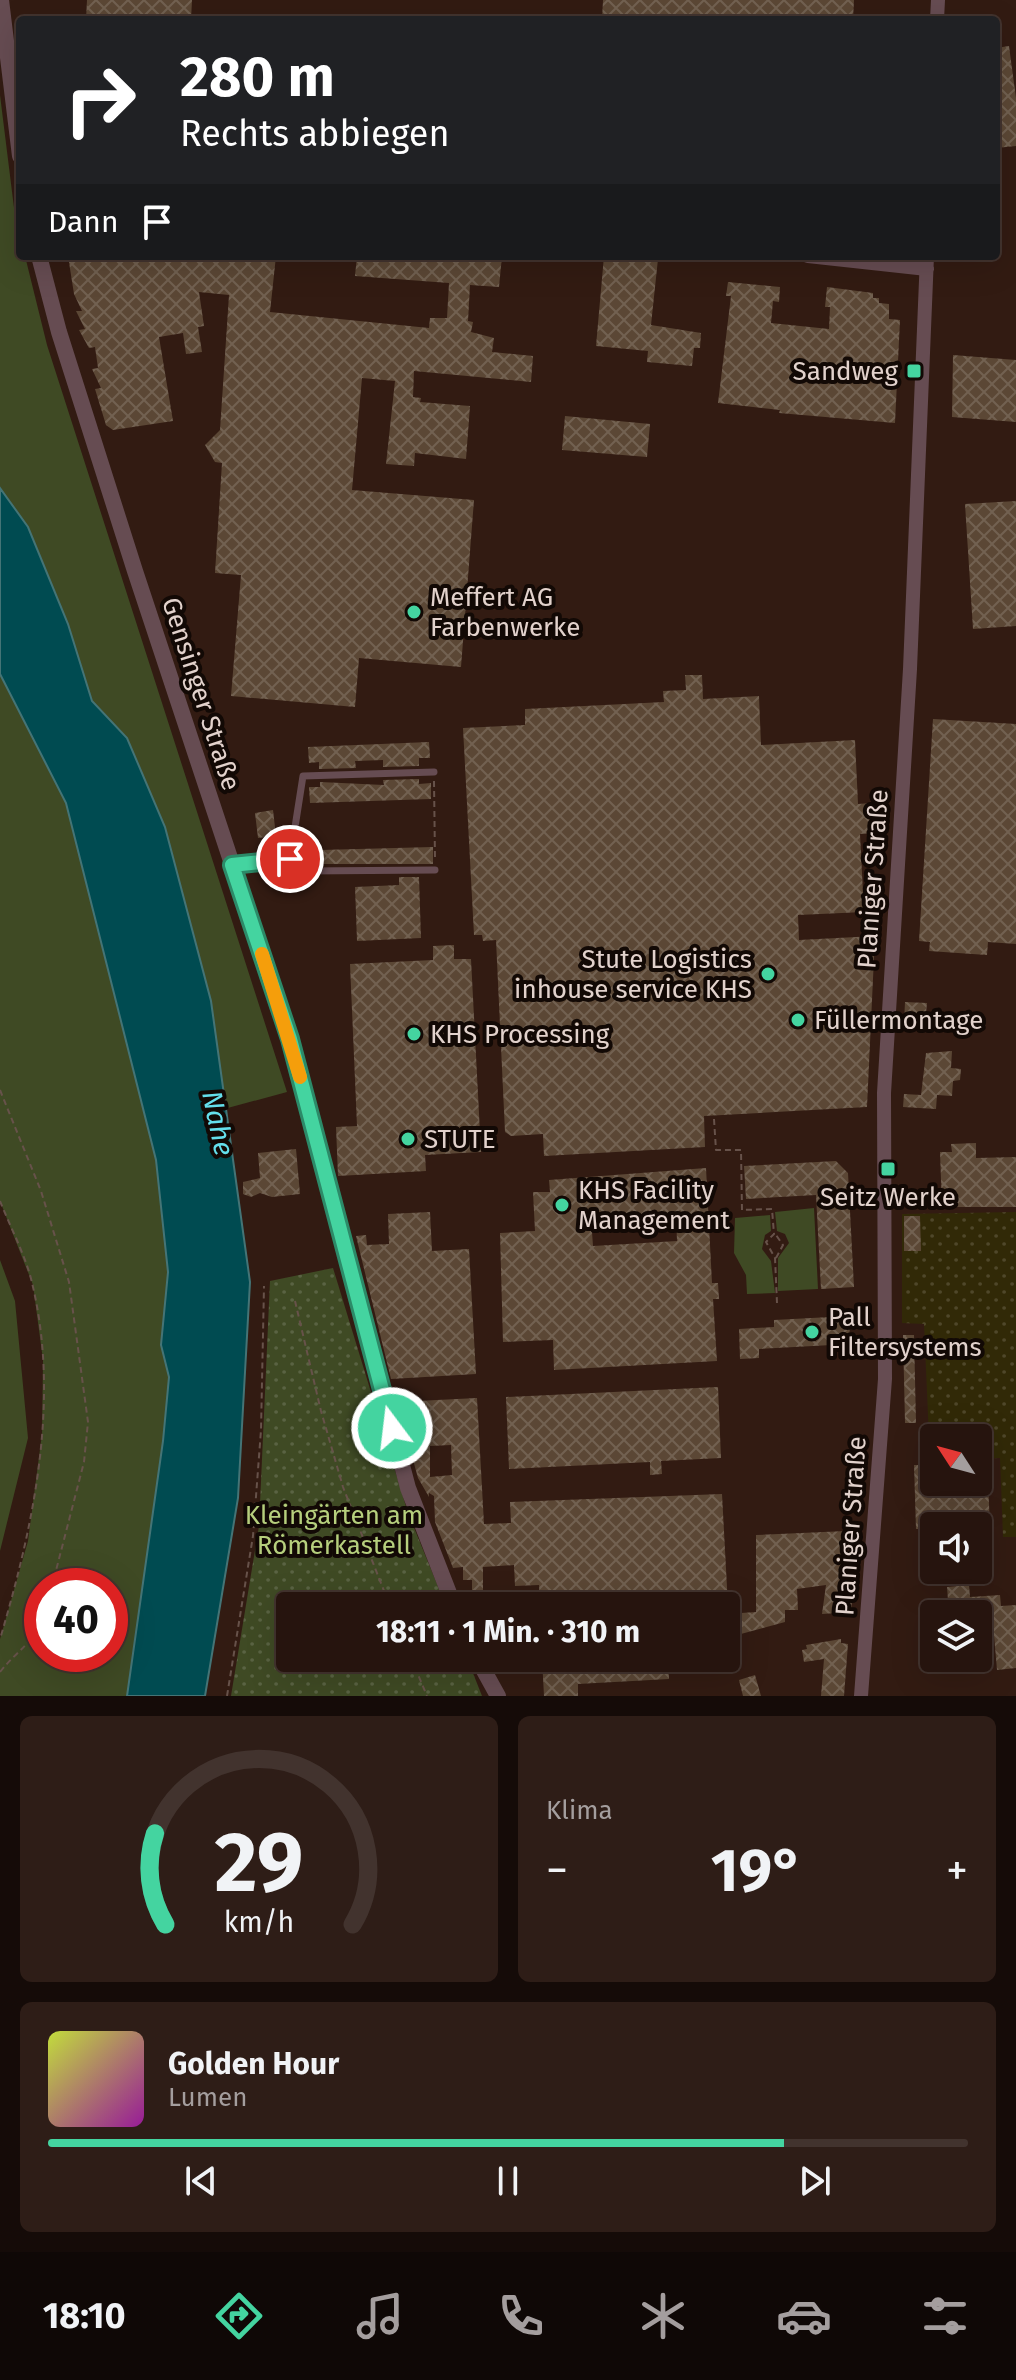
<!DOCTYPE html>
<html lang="de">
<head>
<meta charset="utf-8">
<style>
  body { margin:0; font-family:"Fira Sans",sans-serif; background:#2e1d17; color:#f1f3f6; height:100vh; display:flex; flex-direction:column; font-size:30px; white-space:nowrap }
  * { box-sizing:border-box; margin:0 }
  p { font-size:26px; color:#a49e9e }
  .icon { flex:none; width:44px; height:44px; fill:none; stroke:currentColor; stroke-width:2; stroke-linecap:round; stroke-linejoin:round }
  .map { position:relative; height:1696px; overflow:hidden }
  .details { display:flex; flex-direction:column; gap:20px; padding:20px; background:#150b08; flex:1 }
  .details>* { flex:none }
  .guide { position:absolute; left:16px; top:16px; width:984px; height:244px; border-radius:8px; box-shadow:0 8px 32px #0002,0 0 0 2px #42332e; background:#202124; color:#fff; overflow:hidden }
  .needle { width:52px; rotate:306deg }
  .buttons { position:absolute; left:920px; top:1424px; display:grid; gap:16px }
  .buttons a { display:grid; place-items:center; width:72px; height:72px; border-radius:8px; background:#26140e; box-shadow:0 8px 32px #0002,0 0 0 2px #42332e; font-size:40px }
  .speed { position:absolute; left:24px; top:1568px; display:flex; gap:16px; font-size:40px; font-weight:700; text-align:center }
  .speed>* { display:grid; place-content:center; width:104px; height:104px; border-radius:50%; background:#26140e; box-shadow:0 8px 32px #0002,0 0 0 2px #42332e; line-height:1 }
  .speed .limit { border:12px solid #d22; background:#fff; color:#111 }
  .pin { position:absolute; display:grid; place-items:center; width:68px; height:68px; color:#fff; margin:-34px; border:4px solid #fff; border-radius:50%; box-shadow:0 2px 8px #0007 }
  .me { position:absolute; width:88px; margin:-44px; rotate:345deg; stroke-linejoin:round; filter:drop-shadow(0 0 6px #0008) }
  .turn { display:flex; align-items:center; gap:28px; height:168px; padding:0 32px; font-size:36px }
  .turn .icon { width:104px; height:104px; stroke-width:2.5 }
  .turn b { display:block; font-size:56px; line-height:68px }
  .then { display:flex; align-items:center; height:76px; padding:0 32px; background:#0003; gap:16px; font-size:30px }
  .big { font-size:60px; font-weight:700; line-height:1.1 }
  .details .card { flex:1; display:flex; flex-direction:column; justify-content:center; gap:12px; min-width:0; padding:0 28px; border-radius:12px; background:#2e1d17 }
  .details .dial { align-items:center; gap:0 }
  .dial svg { height:208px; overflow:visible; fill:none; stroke:#42332e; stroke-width:7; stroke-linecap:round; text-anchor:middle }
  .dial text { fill:#f1f3f6; stroke:none }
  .song { display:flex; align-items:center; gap:24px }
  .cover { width:96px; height:96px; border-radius:12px; background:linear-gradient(135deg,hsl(70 70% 55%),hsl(300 70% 35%)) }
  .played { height:8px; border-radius:4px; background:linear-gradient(90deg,#44d4a0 80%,#42332e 80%) }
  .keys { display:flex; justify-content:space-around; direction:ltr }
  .heat { display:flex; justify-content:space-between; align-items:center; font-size:44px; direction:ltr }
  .details .tiles { flex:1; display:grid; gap:20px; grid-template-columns:1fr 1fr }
  .card:last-child { grid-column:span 2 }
  .trip { position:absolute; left:276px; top:1592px; width:464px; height:80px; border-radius:8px; background:#26140e; box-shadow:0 8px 32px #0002,0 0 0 2px #42332e; font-weight:700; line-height:80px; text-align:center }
  .menu { display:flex; height:128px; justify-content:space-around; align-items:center; background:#0f0806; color:#a49e9e }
  .menu .icon { width:56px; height:56px }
  .menu .current { color:#44d4a0 }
  .menu b { font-size:36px; color:#f1f3f6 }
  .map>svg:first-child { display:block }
  .grass { fill:#3f4a24; fill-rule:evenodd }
  .sand { fill:url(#sand-dots) }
  .park { fill:url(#park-dots) }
  .water { fill:#004b51; stroke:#447476; stroke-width:2 }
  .building { fill:url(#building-cross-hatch); fill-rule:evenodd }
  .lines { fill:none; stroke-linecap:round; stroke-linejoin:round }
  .path { stroke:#67524a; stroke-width:2; stroke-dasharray:6 4; stroke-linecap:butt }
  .service { stroke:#664c52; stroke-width:7 }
  .minor { stroke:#664c52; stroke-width:14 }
  .tertiary { stroke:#664c52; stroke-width:16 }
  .route-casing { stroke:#2c8a68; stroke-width:20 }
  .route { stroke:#44d4a0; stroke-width:14 }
  .slow { stroke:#f59e0b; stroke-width:14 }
  .poi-dot { fill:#44d4a0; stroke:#120905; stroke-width:3 }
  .labels { text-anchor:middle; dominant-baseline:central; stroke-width:8; stroke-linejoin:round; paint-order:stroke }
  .poi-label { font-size:26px; fill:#e2d2cc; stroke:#120905; text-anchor:start }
  .street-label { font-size:26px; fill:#e2d2cc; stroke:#120905 }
  .park-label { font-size:26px; fill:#b6cf7d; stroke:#120905 }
  .water-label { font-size:28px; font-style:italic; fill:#64dfec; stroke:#120905 }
</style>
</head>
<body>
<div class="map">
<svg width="1016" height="1696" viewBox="0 0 1016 1696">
  <defs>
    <pattern id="sand-dots" width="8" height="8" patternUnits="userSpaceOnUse" patternTransform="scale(2)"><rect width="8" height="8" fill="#312907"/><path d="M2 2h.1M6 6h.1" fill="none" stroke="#4f472a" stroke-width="1.8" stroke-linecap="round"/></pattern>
    <pattern id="park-dots" width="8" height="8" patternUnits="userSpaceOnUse" patternTransform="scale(2)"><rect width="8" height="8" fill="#3f4a24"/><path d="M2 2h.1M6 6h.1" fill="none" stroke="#5a6343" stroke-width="1.8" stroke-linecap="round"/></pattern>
    <pattern id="building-cross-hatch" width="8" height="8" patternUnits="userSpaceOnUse" patternTransform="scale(2)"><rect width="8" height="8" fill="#5b4735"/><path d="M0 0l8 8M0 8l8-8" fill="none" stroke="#726151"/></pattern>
  </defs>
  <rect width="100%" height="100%" fill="#321b12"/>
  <!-- grass -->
  <path class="grass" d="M0,95L20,256H25L47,345L287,1092L224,1109L211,1001L127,738L92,701L68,624L28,528L0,488Z
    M0,674L66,803L156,1160L168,1272L161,1345L169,1377L163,1441L127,1696H0V1639L28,1541L42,1434L43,1360L33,1285L0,1201ZM42,1586H110V1654H42Z
    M814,1208L818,1289L778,1291V1258L789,1243L785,1234L777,1231L775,1212Z
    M770,1215L771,1231L765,1235L762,1249L771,1261L775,1293L747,1294L746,1275L734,1253L735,1218Z
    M0,1260L15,1301L28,1438L0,1551Z"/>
  <!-- sand -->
  <path class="sand" d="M1016,1212V1537H1003L1000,1458L978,1459V1438H934V1460H930L924,1324L902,1323V1214Z"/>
  <!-- park -->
  <path class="park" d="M333,1268L408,1513L446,1606H290V1658H467L482,1696H231L259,1526L270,1281Z"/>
  <!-- water -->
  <path class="water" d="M0,488L28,527L68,624L92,701L127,738L165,827L211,1001L250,1282L238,1498L205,1696H127L163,1441L169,1377L161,1345L168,1272L156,1160L66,803L0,674Z"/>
  <!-- building -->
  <path class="building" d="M87,0H192L191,20H86Z
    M603,0H854L853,20H602Z
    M1009,46L1016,98V146L996,148V48Z
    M68,256H276L270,312L429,328L430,318H447L449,283L355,276L357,256H502L499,287L470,285L468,321L473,322L471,332L494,338L492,352L533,356L531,382L414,371L413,397L421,398L420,402L470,406L466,459L415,453L414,466L386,464L395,381L362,378L352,490L474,500L461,667L359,658L355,707L231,696L241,575L215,573L222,463L215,462L205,445L220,430L229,295L199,292L204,326L198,327L202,352L186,354L183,333L159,337L173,421L113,430L106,425L95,389L101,388L92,369L98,368L95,347L89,348L79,330L85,329L76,311H82L74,294Z
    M604,256L658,259L651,325L701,333L700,348H694L692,366L647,362L648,351L596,346Z
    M728,282L780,287L779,302L773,301L771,323L829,329L830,307H825L827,287L873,293V298H879V303L889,304V319L900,320L895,423L779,413L780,410L718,403L731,296H726Z
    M953,355L1016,360V422L952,417Z
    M565,416L650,424L647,457L562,450Z
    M1016,501V626L973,629L965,504Z
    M685,675H702L703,699L759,696L761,745L855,740L858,804L871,803L873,833L860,834L864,912L798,915L799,940L875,936L867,1107L704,1116L705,1147L544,1156L543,1134L511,1136L505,1132L496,940L483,941L482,935H474L463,728L525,725V709L664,702L663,691L686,690Z
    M933,719L1016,724V944L988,942L987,955L929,951L930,942L919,941Z
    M429,742L430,758H419V766L383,767V760L355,761L356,768L319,769V762L309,763L308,747Z
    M419,779V784L431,783V799L310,803L309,787H320V782L384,785L383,780Z
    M273,810L276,836L258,838L255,813Z
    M433,847V864H320V850Z
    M399,877H419L421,938L357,941L355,887L399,885Z
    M454,945V959H471L481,1152L425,1155L426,1171L338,1176L336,1127L357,1126L350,964L433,960V946Z
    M905,1002L927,1003L925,1024L904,1023Z
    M952,1051L951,1068L961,1069L960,1080L953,1081L952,1096L937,1095L936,1109L903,1107L904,1094L921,1095L926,1053Z
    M976,1143V1158L1016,1157V1207H942L940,1152H952L951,1144Z
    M296,1149L300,1194L272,1197L260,1193L251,1197L243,1194V1182L260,1178L258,1153Z
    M836,1161L848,1173L854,1287L821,1289L816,1195L746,1199L744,1166Z
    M706,1168L712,1283H718L719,1299H713L717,1361L554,1370L553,1340L503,1342L500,1233L535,1231L533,1192H550L549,1180ZM676,1214L677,1241L593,1246L591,1218Z
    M430,1212L432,1251L469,1249L476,1374L391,1379L356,1236L366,1235L367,1245L389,1244L388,1214Z
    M904,1216H920L921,1251H904Z
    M849,1316L850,1344L759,1349V1358L740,1359L739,1329L774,1327V1320Z
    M903,1335H914L916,1423H905Z
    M718,1387L721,1458L661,1461L662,1474L650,1475V1462L509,1469L506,1397Z
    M477,1398L484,1524L511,1523L510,1502L722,1494L728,1606H540L539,1585L515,1586L514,1565L483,1567V1592L472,1593V1580H463V1567L453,1568L435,1522L434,1496L429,1493V1497L418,1478L397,1402ZM451,1445L452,1475L430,1477V1446Z
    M914,1465H934V1482H988L990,1527L916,1529Z
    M846,1531L849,1582L853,1586L851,1612L822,1614L826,1585L797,1589L798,1610H785V1622L726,1638V1614L756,1612V1535Z
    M969,1585L970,1597L1000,1595L1001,1606L1016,1605V1668L997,1670L993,1624L978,1625V1614H949L947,1587Z
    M841,1639V1643L848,1644L844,1696H821L824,1659L804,1662L802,1650L807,1649L806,1645Z
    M542,1658H668L669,1679L578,1684V1696H544Z
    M755,1675L761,1696H743L739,1680Z"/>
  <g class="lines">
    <!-- path -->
    <path class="path" d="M434,781L435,859
      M0,1090L41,1191L69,1282L88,1422L84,1462L52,1586
      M714,1119L716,1150H741L742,1210L772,1209L774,1234L766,1242L775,1258L777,1303
      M0,1201C11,1229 27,1258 33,1287C60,1403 33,1528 0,1639
      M776,1258L783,1245L776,1235
      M295,1301L321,1411L343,1487L390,1606
      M411,1658L427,1696
      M0,1672C19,1648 30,1648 42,1617
      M227,1696L253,1536L261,1430L264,1286"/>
    <!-- service -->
    <path class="service" d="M290,859L303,776L434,772
      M233,864L290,859L305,871L435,870"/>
    <!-- minor -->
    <path class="minor" d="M937,20L938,0
      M808,256L927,269
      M861,1696L885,1379L884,1093L910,669L927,256"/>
    <!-- tertiary -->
    <path class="tertiary" d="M1,0L20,156
      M39,256L59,332L135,571L290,1039L408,1488L454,1606
      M477,1658L498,1696"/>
  </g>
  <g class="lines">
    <!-- route casing -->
    <g class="route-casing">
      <path id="route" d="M290,859L232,865L290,1039L392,1428"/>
    </g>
    <!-- route -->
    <use href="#route" class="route"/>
    <!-- slow -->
    <path class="slow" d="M262,954L300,1077"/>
  </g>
  <!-- markers -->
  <g class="poi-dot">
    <rect x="906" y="363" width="16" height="16" rx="4"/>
    <circle cx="414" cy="612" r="8"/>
    <circle cx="768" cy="974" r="8"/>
    <circle cx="798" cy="1020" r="8"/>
    <circle cx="414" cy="1034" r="8"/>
    <circle cx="408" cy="1139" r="8"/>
    <rect x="880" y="1161" width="16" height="16" rx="4"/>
    <circle cx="562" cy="1205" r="8"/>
    <circle cx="812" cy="1332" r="8"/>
  </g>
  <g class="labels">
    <!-- poi labels -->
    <g class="poi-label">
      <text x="898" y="371" text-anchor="end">Sandweg</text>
      <text x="430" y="597">Meffert AG<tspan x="430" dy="30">Farbenwerke</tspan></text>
      <text x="752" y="959" text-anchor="end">Stute Logistics<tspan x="752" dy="30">inhouse service KHS</tspan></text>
      <text x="814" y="1020">Füllermontage</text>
      <text x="430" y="1034">KHS Processing</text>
      <text x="424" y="1139">STUTE</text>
      <text x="578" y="1190">KHS Facility<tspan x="578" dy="30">Management</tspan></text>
      <text x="888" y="1197" text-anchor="middle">Seitz Werke</text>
      <text x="828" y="1317">Pall<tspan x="828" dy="30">Filtersystems</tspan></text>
    </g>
    <!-- street labels -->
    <g class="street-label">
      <text transform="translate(201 694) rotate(72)">Gensinger Straße</text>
      <text transform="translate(873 879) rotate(-86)">Planiger Straße</text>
      <text transform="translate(851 1526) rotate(-86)">Planiger Straße</text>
    </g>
    <!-- park labels -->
    <g class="park-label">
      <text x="334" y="1515">Kleingärten am<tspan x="334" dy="30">Römerkastell</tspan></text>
    </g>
    <!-- water labels -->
    <g class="water-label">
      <text transform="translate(218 1123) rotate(78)">Nahe</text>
    </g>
  </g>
</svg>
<div class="buttons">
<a><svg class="needle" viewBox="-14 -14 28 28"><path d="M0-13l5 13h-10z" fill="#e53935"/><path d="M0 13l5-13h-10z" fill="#a49e9e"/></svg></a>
<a><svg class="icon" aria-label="sound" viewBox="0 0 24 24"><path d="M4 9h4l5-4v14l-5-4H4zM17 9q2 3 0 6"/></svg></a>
<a><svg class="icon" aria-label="layers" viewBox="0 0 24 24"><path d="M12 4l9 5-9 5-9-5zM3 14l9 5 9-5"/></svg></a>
</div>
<div class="speed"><div class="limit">40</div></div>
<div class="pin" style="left:290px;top:859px;background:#d93025"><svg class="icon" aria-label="arrive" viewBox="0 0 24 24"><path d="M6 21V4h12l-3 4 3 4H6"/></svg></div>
<svg class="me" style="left:392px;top:1428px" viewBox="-20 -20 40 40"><circle r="17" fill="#44d4a0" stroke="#fff" stroke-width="3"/><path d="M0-11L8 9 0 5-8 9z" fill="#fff"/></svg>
<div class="trip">18:11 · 1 Min. · 310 m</div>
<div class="guide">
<div class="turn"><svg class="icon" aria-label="right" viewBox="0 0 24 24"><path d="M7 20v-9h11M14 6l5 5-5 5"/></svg><div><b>280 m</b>Rechts abbiegen</div></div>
<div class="then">Dann<svg class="icon" aria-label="arrive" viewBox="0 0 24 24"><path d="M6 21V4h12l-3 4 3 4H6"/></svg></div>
</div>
</div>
<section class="details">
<div class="tiles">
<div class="card dial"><svg viewBox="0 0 100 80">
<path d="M14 69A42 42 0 1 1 86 69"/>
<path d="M14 69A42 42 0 0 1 10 34" stroke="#44d4a0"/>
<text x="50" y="56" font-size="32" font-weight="700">29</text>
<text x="50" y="72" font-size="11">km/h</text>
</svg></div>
<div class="card"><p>Klima</p>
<div class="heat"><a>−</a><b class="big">19°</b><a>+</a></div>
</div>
<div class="card">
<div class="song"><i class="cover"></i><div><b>Golden Hour</b><p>Lumen</p></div></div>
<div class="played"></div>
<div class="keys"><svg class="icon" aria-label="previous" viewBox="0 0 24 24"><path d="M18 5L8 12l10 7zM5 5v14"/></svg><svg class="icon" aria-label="pause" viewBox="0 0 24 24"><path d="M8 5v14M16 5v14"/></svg><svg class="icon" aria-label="next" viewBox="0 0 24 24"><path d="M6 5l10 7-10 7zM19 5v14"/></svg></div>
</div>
</div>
</section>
<nav class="menu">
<b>18:10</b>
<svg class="icon current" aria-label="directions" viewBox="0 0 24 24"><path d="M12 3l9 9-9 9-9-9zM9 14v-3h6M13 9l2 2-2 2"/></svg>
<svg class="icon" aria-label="music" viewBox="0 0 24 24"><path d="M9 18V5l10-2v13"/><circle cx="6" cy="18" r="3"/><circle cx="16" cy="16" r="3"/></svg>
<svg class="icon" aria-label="phone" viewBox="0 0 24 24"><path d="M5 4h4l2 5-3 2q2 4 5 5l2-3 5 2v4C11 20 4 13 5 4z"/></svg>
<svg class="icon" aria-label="climate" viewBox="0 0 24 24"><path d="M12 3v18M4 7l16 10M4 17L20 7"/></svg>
<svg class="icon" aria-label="car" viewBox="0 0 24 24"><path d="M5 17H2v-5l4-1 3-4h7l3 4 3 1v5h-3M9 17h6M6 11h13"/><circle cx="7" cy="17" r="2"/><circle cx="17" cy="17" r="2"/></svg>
<svg class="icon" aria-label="filters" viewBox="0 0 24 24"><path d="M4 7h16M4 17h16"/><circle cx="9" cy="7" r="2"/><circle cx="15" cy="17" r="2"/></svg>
</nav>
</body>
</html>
